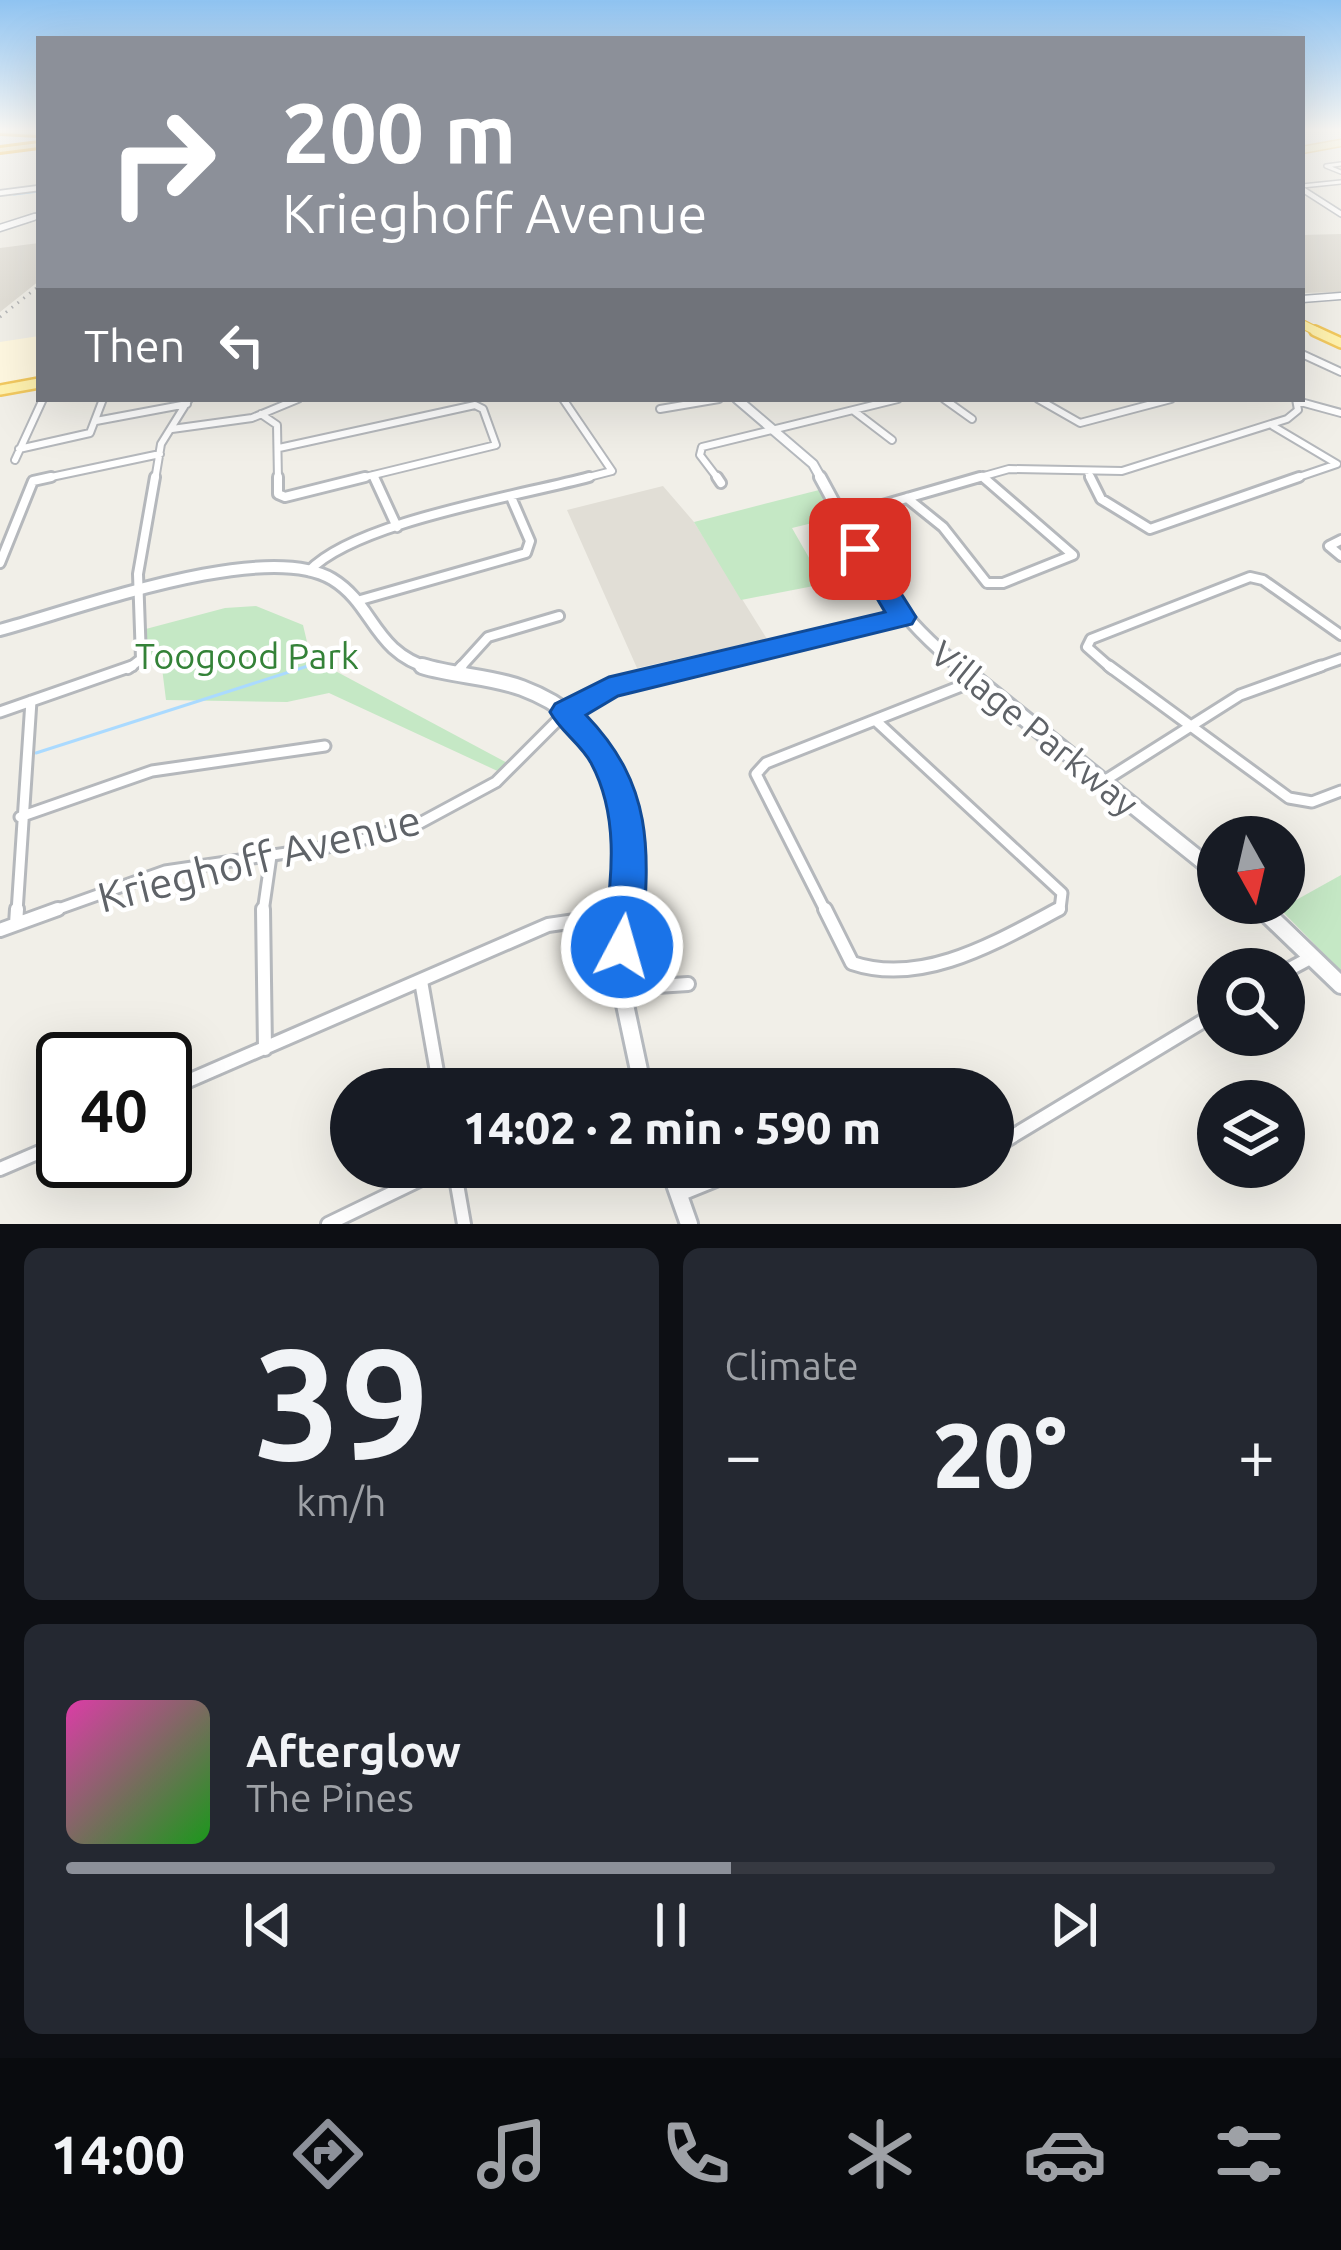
<!DOCTYPE html>
<html lang="en">
<head>
<meta charset="utf-8">
<style>
  body { margin:0; font-family:Ubuntu,sans-serif; background:#242831; color:#f1f3f6; height:100vh; display:flex; flex-direction:column; font-size:45px; white-space:nowrap }
  * { box-sizing:border-box; margin:0 }
  p { font-size:39px; color:#9ea1a6 }
  .icon { flex:none; width:66px; height:66px; fill:none; stroke:currentColor; stroke-width:2; stroke-linecap:round; stroke-linejoin:round }
  .map { position:relative; height:1224px; overflow:hidden }
  .drawer { display:flex; flex-direction:column; gap:24px; padding:24px; background:#0d0f14; flex:1 }
  .drawer>* { flex:none }
  .guide { position:absolute; left:36px; top:36px; width:1269px; height:366px; border-radius:0px; box-shadow:0 12px 48px #0002; background:#8c9099; color:#fff; overflow:hidden }
  .needle { width:78px; rotate:172deg }
  .controls { position:absolute; left:1197px; top:816px; display:grid; gap:24px }
  .controls a { display:grid; place-items:center; width:108px; height:108px; border-radius:50%; background:#171b24; box-shadow:0 12px 48px #0002; font-size:60px }
  .speed { position:absolute; left:36px; top:1032px; display:flex; gap:24px; font-size:60px; font-weight:700; text-align:center }
  .speed>* { display:grid; place-content:center; width:156px; height:156px; border-radius:50%; background:#171b24; box-shadow:0 12px 48px #0002; line-height:1 }
  .speed .limit { border:6px solid #111; border-radius:18px; background:#fff; color:#111 }
  .pin { position:absolute; display:grid; place-items:center; width:102px; height:102px; color:#fff; margin:-51px; border-radius:24px; box-shadow:0 6px 18px #0006 }
  .me { position:absolute; width:132px; margin:-66px; rotate:6deg; stroke-linejoin:round; filter:drop-shadow(0 0 9px #0008) }
  .turn { display:flex; align-items:center; gap:42px; height:252px; padding:0 48px; font-size:54px }
  .turn .icon { width:156px; height:156px; stroke-width:2.5 }
  .turn b { display:block; font-size:84px; line-height:102px }
  .then { display:flex; align-items:center; height:114px; padding:0 48px; background:#0003; gap:24px; font-size:45px }
  .big { font-size:90px; font-weight:800; line-height:1.1 }
  .drawer .card { flex:1; display:flex; flex-direction:column; justify-content:center; gap:18px; min-width:0; padding:0 42px; border-radius:18px; background:#242831 }
  .drawer .dial { align-items:center; gap:0 }
  .dial b { font-size:156px; line-height:1 }
  .song { display:flex; align-items:center; gap:36px }
  .cover { width:144px; height:144px; border-radius:18px; background:linear-gradient(135deg,hsl(320 70% 55%),hsl(120 70% 35%)) }
  .played { height:12px; border-radius:6px; background:linear-gradient(90deg,#8c9099 55%,#363941 55%) }
  .keys { display:flex; justify-content:space-around; direction:ltr }
  .heat { display:flex; justify-content:space-between; align-items:center; font-size:66px; direction:ltr }
  .drawer .tiles { flex:1; display:grid; gap:24px; grid-template-columns:1fr 1fr }
  .card:last-child { grid-column:span 2 }
  .trip { position:absolute; left:330px; top:1068px; width:684px; height:120px; border-radius:60px; background:#171b24; box-shadow:0 12px 48px #0002; font-weight:800; line-height:120px; text-align:center }
  .tab-bar { display:flex; height:192px; justify-content:space-around; align-items:center; background:#090b0e; color:#9ea1a6 }
  .tab-bar .icon { width:84px; height:84px }
  .tab-bar .selected { color:#8c9099 }
  .tab-bar b { font-size:54px; color:#f1f3f6 }
  .map>svg:first-child { display:block }
  .commercial { fill:#fef7e0 }
  .education { fill:#e1ded6 }
  .green { fill:#c5e8c5 }
  .lines { fill:none; stroke-linecap:round; stroke-linejoin:round }
  .stream { stroke:#aadaff; stroke-width:3 }
  .street-far4-casing { stroke:#b5b8bc; stroke-width:6 }
  .street-far3-casing { stroke:#b5b8bc; stroke-width:10 }
  .street-far2-casing { stroke:#b5b8bc; stroke-width:14 }
  .street-far1-casing { stroke:#b5b8bc; stroke-width:15 }
  .street-casing { stroke:#b5b8bc; stroke-width:18 }
  .secondary-far5-casing { stroke:#b6babf; stroke-width:8 }
  .secondary-far4-casing { stroke:#b6babf; stroke-width:9 }
  .secondary-far3-casing { stroke:#b6babf; stroke-width:12 }
  .secondary-far2-casing { stroke:#b6babf; stroke-width:16 }
  .secondary-far1-casing { stroke:#b6babf; stroke-width:20 }
  .secondary-casing { stroke:#b6babf; stroke-width:22 }
  .primary-far2-casing { stroke:#f2c960; stroke-width:9 }
  .primary-far1-casing { stroke:#f2c960; stroke-width:10 }
  .primary-casing { stroke:#f2c960; stroke-width:14 }
  .highway-casing { stroke:#f9ab00; stroke-width:6 }
  .street-far4 { stroke:#fff; stroke-width:3 }
  .street-far3 { stroke:#fff; stroke-width:6 }
  .street-far2 { stroke:#fff; stroke-width:8 }
  .street-far1 { stroke:#fff; stroke-width:9 }
  .street { stroke:#fff; stroke-width:12 }
  .secondary-far5 { stroke:#fff; stroke-width:4.5 }
  .secondary-far4 { stroke:#fff; stroke-width:6 }
  .secondary-far3 { stroke:#fff; stroke-width:8 }
  .secondary-far2 { stroke:#fff; stroke-width:10 }
  .secondary-far1 { stroke:#fff; stroke-width:14 }
  .secondary { stroke:#fff; stroke-width:16 }
  .primary-far2 { stroke:#fff2af; stroke-width:6 }
  .primary-far1 { stroke:#fff2af; stroke-width:8 }
  .primary { stroke:#fff2af; stroke-width:9 }
  .highway { fill:#fde293; fill-rule:evenodd }
  .rail { stroke:#b6b7b8; stroke-width:3; stroke-dasharray:1.5 6; stroke-linecap:butt }
  .route { fill:#1a73e8; stroke:#114b97; stroke-width:3 }
  .labels { text-anchor:middle; dominant-baseline:central; stroke-width:9; stroke-linejoin:round; paint-order:stroke }
  .park-label { font-size:36px; fill:#348238; stroke:#fff }
  .street-label { font-size:36px; fill:#5f6368; stroke:#fff }
  .near-street-label { font-size:42px; fill:#5f6368; stroke:#fff }
</style>
</head>
<body>
<div class="map">
<svg width="1341" height="1224" viewBox="0 0 1341 1224">
  <rect width="100%" height="100%" fill="#f1efe8"/>
  <!-- commercial -->
  <path class="commercial" d="M39,336V380L0,387V342Z"/>
  <!-- education -->
  <path class="education" d="M1341,234V292L1302,293V235Z
    M39,243V281L0,312V248Z
    M663,486L694,522L767,639L637,668L567,510Z"/>
  <!-- green -->
  <path class="green" d="M823,489L837,517L792,528L824,584L741,600L694,522Z
    M256,606L303,625L308,646L326,666L513,766L504,774L329,693L287,702L166,700L161,660L145,663L142,630L225,608Z
    M1341,875V971L1280,909Z"/>
  <g class="lines">
    <!-- stream -->
    <path class="stream" d="M14,194L39,191
      M36,753L311,665"/>
    <!-- street-far4 casing -->
    <g class="street-far4-casing">
      <path id="street-far4" d="M1341,164L1326,166L1341,172
        M1302,186L1341,182"/>
    </g>
    <!-- street-far3 casing -->
    <g class="street-far3-casing">
      <path id="street-far3" d="M1302,354L1341,372
        M563,399L612,471L577,480
        M944,399L972,419
        M1038,399L1080,423L1171,399
        M1297,401L1341,413
        M660,409L719,399
        M854,411L892,440
        M261,414L277,425L278,480
        M96,421L187,404
        M1273,426L1337,464L1290,480
        M172,429L252,418L298,399
        M279,448L475,405L483,409L496,445L353,480
        M19,449L90,433L103,399
        M15,460L43,399
        M1087,471L1092,480
        M982,476L987,480
        M37,480L160,454
        M155,480L161,444L189,399
        M719,480L700,455L702,447L898,399
        M970,480L1009,469L1122,471L1287,419L1298,410L1296,399"/>
    </g>
    <!-- street-far2 casing -->
    <g class="street-far2-casing">
      <path id="street-far2" d="M278,477V494L285,497L365,477
        M374,477L397,527
        M717,477L721,483
        M1090,477L1101,499L1150,529L1299,477
        M907,498L943,527L987,583H1003L1073,555L983,477
        M840,509L879,506L980,477
        M1341,540L1329,546L1341,556
        M0,563L33,481L51,477
        M309,571C355,522 519,496 589,477
        M357,601L526,553L530,541L511,497
        M128,669L141,659L138,574L155,477
        M459,669L488,637L559,616
        M689,669L902,617
        M1112,669L1087,647L1091,639L1250,577L1263,580L1341,635
        M1313,669L1341,659"/>
    </g>
    <!-- street-far1 casing -->
    <g class="street-far1-casing">
      <path id="street-far1" d="M1109,666L1289,798L1312,802L1341,791
        M455,674L462,666
        M0,712L132,666
        M875,720L1062,893L1060,909L1054,912
        M875,720L974,681
        M1104,781L1240,695L1321,666
        M20,817L152,771L325,746
        M17,912L31,701
        M50,912L165,871L347,844L420,823L496,782L566,712L599,691L701,666
        M263,912L271,856
        M826,912L756,774L766,763L875,720"/>
    </g>
    <!-- street casing -->
    <g class="street-casing">
      <path id="street" d="M263,909L265,1049
        M825,909L852,963C923,987 998,941 1059,909
        M16,924L17,909
        M0,930L58,909
        M1284,972L1312,957
        M421,981L440,1089
        M626,988L688,984
        M69,1059L75,1048
        M165,1091L548,925L623,914
        M62,1142L63,1082
        M993,1148L1218,1012
        M454,1167L464,1224
        M0,1169L63,1142
        M679,1195L748,1167
        M328,1224L446,1167"/>
    </g>
    <!-- secondary-far5 casing -->
    <g class="secondary-far5-casing">
      <path id="secondary-far5" d="M1302,189L1341,214
        M0,193L39,188
        M25,220L39,215"/>
    </g>
    <!-- secondary-far4 casing -->
    <g class="secondary-far4-casing">
      <path id="secondary-far4" d="M0,228L34,217
        M1302,299L1341,296"/>
    </g>
    <!-- secondary-far3 casing -->
    <g class="secondary-far3-casing">
      <path id="secondary-far3" d="M737,399L813,464L822,480"/>
    </g>
    <!-- secondary-far2 casing -->
    <g class="secondary-far2-casing">
      <path id="secondary-far2" d="M820,477C866,561 886,608 962,669
        M0,630C75,610 264,539 332,579C375,605 372,652 432,669"/>
    </g>
    <!-- secondary-far1 casing -->
    <g class="secondary-far1-casing">
      <path id="secondary-far1" d="M422,666C454,676 490,676 522,688C626,727 633,816 625,912
        M959,666L1218,874
        M1255,903L1265,912"/>
    </g>
    <!-- secondary casing -->
    <g class="secondary-casing">
      <path id="secondary" d="M625,909L624,1000L643,1089
        M1262,909L1341,985
        M669,1167L689,1224"/>
    </g>
    <!-- primary-far2 casing -->
    <g class="primary-far2-casing">
      <path id="primary-far2" d="M1302,150L1341,143"/>
    </g>
    <!-- primary-far1 casing -->
    <g class="primary-far1-casing">
      <path id="primary-far1" d="M1302,324L1322,334"/>
    </g>
    <!-- primary casing -->
    <g class="primary-casing">
      <path id="primary" d="M1315,331L1341,343
        M0,390L39,383"/>
    </g>
    <!-- highway casing -->
    <g class="highway-casing">
      <path id="highway" d="M0,130L39,131V135L0,133Z
        M39,143V147L0,152V148Z"/>
    </g>
    <!-- street-far4 -->
    <use href="#street-far4" class="street-far4"/>
    <!-- street-far3 -->
    <use href="#street-far3" class="street-far3"/>
    <!-- street-far2 -->
    <use href="#street-far2" class="street-far2"/>
    <!-- street-far1 -->
    <use href="#street-far1" class="street-far1"/>
    <!-- street -->
    <use href="#street" class="street"/>
    <!-- secondary-far5 -->
    <use href="#secondary-far5" class="secondary-far5"/>
    <!-- secondary-far4 -->
    <use href="#secondary-far4" class="secondary-far4"/>
    <!-- secondary-far3 -->
    <use href="#secondary-far3" class="secondary-far3"/>
    <!-- secondary-far2 -->
    <use href="#secondary-far2" class="secondary-far2"/>
    <!-- secondary-far1 -->
    <use href="#secondary-far1" class="secondary-far1"/>
    <!-- secondary -->
    <use href="#secondary" class="secondary"/>
    <!-- primary-far2 -->
    <use href="#primary-far2" class="primary-far2"/>
    <!-- primary-far1 -->
    <use href="#primary-far1" class="primary-far1"/>
    <!-- primary -->
    <use href="#primary" class="primary"/>
    <!-- highway -->
    <use href="#highway" class="highway"/>
    <!-- rail -->
    <path class="rail" d="M0,317L39,286"/>
  </g>
  <!-- sky -->
  <linearGradient id="sky" x2="0" y2="1"><stop stop-color="#8fc3f1"/><stop offset="0.43" stop-color="#f9f8f5"/><stop offset="1" stop-color="#f9f8f5" stop-opacity="0"/></linearGradient>
  <rect width="1341" height="301" fill="url(#sky)"/>
  <!-- route -->
  <path class="route" d="M860,541L869,543L916,617L912,624L618,696L586,715C656,788 649,853 642,947L636,960L622,965L609,960L603,947C610,885 622,821 591,763C581,744 561,732 550,712L555,704L609,677L885,612L848,549Z"/>
  <g class="labels">
    <!-- park labels -->
    <g class="park-label">
      <text x="247" y="655">Toogood Park</text>
    </g>
    <!-- street labels -->
    <g class="street-label">
      <text transform="translate(1035 728) rotate(39)">Village Parkway</text>
    </g>
    <!-- near-street labels -->
    <g class="near-street-label">
      <text transform="translate(259 858) rotate(-14)">Krieghoff Avenue</text>
    </g>
  </g>
</svg>
<div class="controls">
<a><svg class="needle" viewBox="-14 -14 28 28"><path d="M0-13l5 13h-10z" fill="#e53935"/><path d="M0 13l5-13h-10z" fill="#9ea1a6"/></svg></a>
<a><svg class="icon" aria-label="search" viewBox="0 0 24 24"><circle cx="10" cy="10" r="6"/><path d="M15 15l6 6"/></svg></a>
<a><svg class="icon" aria-label="layers" viewBox="0 0 24 24"><path d="M12 4l9 5-9 5-9-5zM3 14l9 5 9-5"/></svg></a>
</div>
<div class="speed"><div class="limit">40</div></div>
<div class="pin" style="left:860px;top:549px;background:#d93025"><svg class="icon" aria-label="arrive" viewBox="0 0 24 24"><path d="M6 21V4h12l-3 4 3 4H6"/></svg></div>
<svg class="me" style="left:622px;top:947px" viewBox="-20 -20 40 40"><circle r="17" fill="#1a73e8" stroke="#fff" stroke-width="3"/><path d="M0-11L8 9 0 5-8 9z" fill="#fff"/></svg>
<div class="trip">14:02 · 2 min · 590 m</div>
<div class="guide">
<div class="turn"><svg class="icon" aria-label="right" viewBox="0 0 24 24"><path d="M7 20v-9h11M14 6l5 5-5 5"/></svg><div><b>200 m</b>Krieghoff Avenue</div></div>
<div class="then">Then<svg class="icon" aria-label="left" viewBox="0 0 24 24"><path d="M17 20v-9H6M10 6l-5 5 5 5"/></svg></div>
</div>
</div>
<section class="drawer">
<div class="tiles">
<div class="card dial"><b>39</b><p>km/h</p></div>
<div class="card"><p>Climate</p>
<div class="heat"><a>−</a><b class="big">20°</b><a>+</a></div>
</div>
<div class="card">
<div class="song"><i class="cover"></i><div><b>Afterglow</b><p>The Pines</p></div></div>
<div class="played"></div>
<div class="keys"><svg class="icon" aria-label="previous" viewBox="0 0 24 24"><path d="M18 5L8 12l10 7zM5 5v14"/></svg><svg class="icon" aria-label="pause" viewBox="0 0 24 24"><path d="M8 5v14M16 5v14"/></svg><svg class="icon" aria-label="next" viewBox="0 0 24 24"><path d="M6 5l10 7-10 7zM19 5v14"/></svg></div>
</div>
</div>
</section>
<nav class="tab-bar">
<b>14:00</b>
<svg class="icon selected" aria-label="directions" viewBox="0 0 24 24"><path d="M12 3l9 9-9 9-9-9zM9 14v-3h6M13 9l2 2-2 2"/></svg>
<svg class="icon" aria-label="music" viewBox="0 0 24 24"><path d="M9 18V5l10-2v13"/><circle cx="6" cy="18" r="3"/><circle cx="16" cy="16" r="3"/></svg>
<svg class="icon" aria-label="phone" viewBox="0 0 24 24"><path d="M5 4h4l2 5-3 2q2 4 5 5l2-3 5 2v4C11 20 4 13 5 4z"/></svg>
<svg class="icon" aria-label="climate" viewBox="0 0 24 24"><path d="M12 3v18M4 7l16 10M4 17L20 7"/></svg>
<svg class="icon" aria-label="car" viewBox="0 0 24 24"><path d="M5 17H2v-5l4-1 3-4h7l3 4 3 1v5h-3M9 17h6M6 11h13"/><circle cx="7" cy="17" r="2"/><circle cx="17" cy="17" r="2"/></svg>
<svg class="icon" aria-label="filters" viewBox="0 0 24 24"><path d="M4 7h16M4 17h16"/><circle cx="9" cy="7" r="2"/><circle cx="15" cy="17" r="2"/></svg>
</nav>
</body>
</html>
